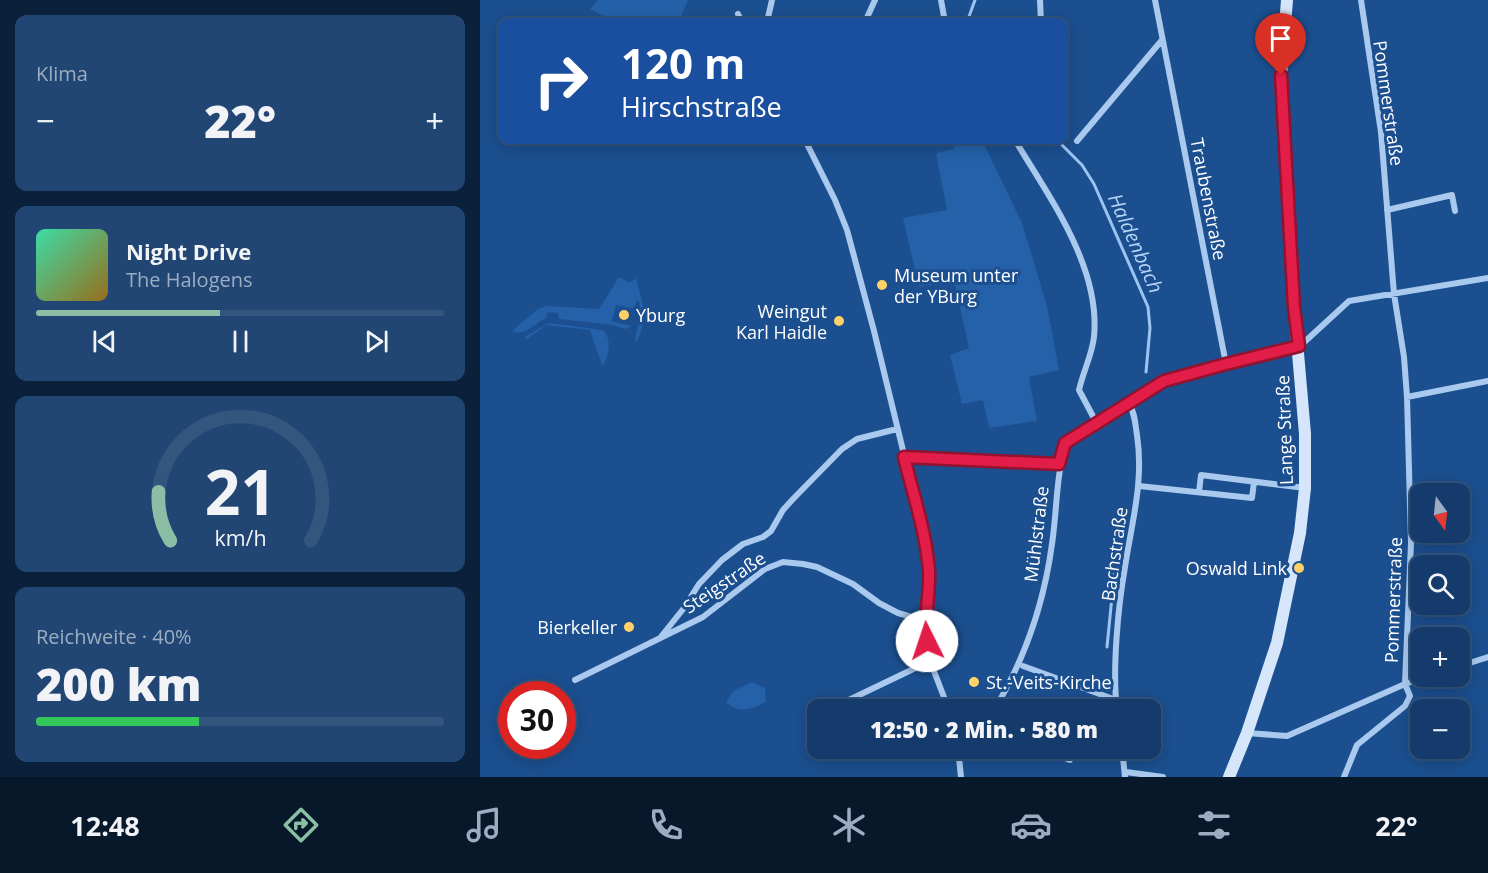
<!DOCTYPE html>
<html lang="de">
<head>
<meta charset="utf-8">
<style>
  body { margin:0; font-family:"Open Sans",sans-serif; background:#214673; color:#f1f3f6; height:100vh; display:flex; flex-direction:column; font-size:22px; white-space:nowrap }
  * { box-sizing:border-box; margin:0 }
  p { font-size:20px; color:#9dadc1 }
  .icon { flex:none; width:33px; height:33px; fill:none; stroke:currentColor; stroke-width:2; stroke-linecap:round; stroke-linejoin:round }
  .map { position:relative; flex:1; overflow:hidden }
  .drawer { display:flex; flex-direction:column; gap:15px; padding:15px; background:#0b203b; width:480px }
  .drawer>* { flex:none }
  .banner { position:absolute; left:18px; top:18px; width:570px; height:126px; border-radius:12px; box-shadow:0 3px 15px #0003,0 0 0 2px #33557e; background:#1a4fa0; color:#fff; overflow:hidden }
  .needle { width:39px; rotate:165deg }
  .tools { position:absolute; left:930px; top:483px; display:grid; gap:12px }
  .tools a { display:grid; place-items:center; width:60px; height:60px; border-radius:12px; background:#143b6b; box-shadow:0 3px 15px #0003,0 0 0 2px #33557e; font-size:30px }
  .speed { position:absolute; left:18px; top:681px; display:flex; gap:12px; font-size:30px; font-weight:700; text-align:center }
  .speed>* { display:grid; place-content:center; width:78px; height:78px; border-radius:50%; background:#143b6b; box-shadow:0 3px 15px #0003,0 0 0 2px #33557e; line-height:1 }
  .speed .limit { border:9px solid #d22; background:#fff; color:#111 }
  .pin { position:absolute; display:grid; place-items:center; width:51px; height:51px; color:#fff; margin:-62px -26px; border-radius:50% 50% 50% 0; rotate:-45deg; box-shadow:0 0 6px #0007 }
  .pin .icon { rotate:45deg }
  .me { position:absolute; width:66px; margin:-33px; rotate:356deg; stroke-linejoin:round; filter:drop-shadow(0 0 4px #0008) }
  .turn { display:flex; align-items:center; gap:21px; height:126px; padding:0 24px; font-size:27px }
  .turn .icon { width:78px; height:78px; stroke-width:2.5 }
  .turn b { display:block; font-size:42px; line-height:51px }
  .big { font-size:45px; font-weight:800; line-height:1.1 }
  .drawer .tile { flex:1; display:flex; flex-direction:column; justify-content:center; gap:9px; min-width:0; padding:0 21px; border-radius:12px; background:#214673 }
  .drawer .dial { align-items:center; gap:0 }
  .dial svg { height:156px; overflow:visible; fill:none; stroke:#33557e; stroke-width:7; stroke-linecap:round; text-anchor:middle }
  .dial text { fill:#f1f3f6; stroke:none }
  .song { display:flex; align-items:center; gap:18px }
  .cover { width:72px; height:72px; border-radius:9px; background:linear-gradient(135deg,hsl(160 70% 55%),hsl(40 70% 35%)) }
  .played { height:6px; border-radius:3px; background:linear-gradient(90deg,#8abfa5 45%,#33557e 45%) }
  .keys { display:flex; justify-content:space-around; direction:ltr }
  .heat { display:flex; justify-content:space-between; align-items:center; font-size:33px; direction:ltr }
  .charge { height:9px; border-radius:4px; background:linear-gradient(90deg,#34c759 40%,#33557e 0) }
  .trip { position:absolute; left:327px; top:699px; width:354px; height:60px; border-radius:12px; background:#143b6b; box-shadow:0 3px 15px #0003,0 0 0 2px #33557e; font-weight:800; line-height:60px; text-align:center }
  .dock { display:flex; height:96px; justify-content:space-around; align-items:center; background:#08182b; color:#9dadc1 }
  .dock .icon { width:42px; height:42px }
  .dock .current { color:#8abfa5 }
  .dock b { font-size:27px; color:#f1f3f6 }
  main { display:flex; flex:1; min-height:0 }
  .map>svg:first-child { display:block }
  .green { fill:#2461a8 }
  .lines { fill:none; stroke-linecap:round; stroke-linejoin:round }
  .stream { stroke:#9cc4f0; stroke-width:3 }
  .minor { stroke:#a9c9ee; stroke-width:6 }
  .secondary { stroke:#d6e6fa; stroke-width:12 }
  .route-casing { stroke:#92132f; stroke-width:15 }
  .route { stroke:#e11d48; stroke-width:10 }
  .poi-dot { fill:#ffd166; stroke:#1b4f8f; stroke-width:2 }
  .labels { text-anchor:middle; dominant-baseline:central; stroke-width:6; stroke-linejoin:round; paint-order:stroke }
  .street-label { font-size:18px; fill:#fff; stroke:#1b4f8f }
  .poi-label { font-size:18px; fill:#fff; stroke:#1b4f8f; text-anchor:start }
  .water-label { font-size:20px; font-style:italic; fill:#b5d3f5; stroke:#1b4f8f }
</style>
</head>
<body>
<main>
<section class="drawer">
<div class="tile"><p>Klima</p>
<div class="heat"><a>−</a><b class="big">22°</b><a>+</a></div>
</div>
<div class="tile">
<div class="song"><i class="cover"></i><div><b>Night Drive</b><p>The Halogens</p></div></div>
<div class="played"></div>
<div class="keys"><svg class="icon" aria-label="previous" viewBox="0 0 24 24"><path d="M18 5L8 12l10 7zM5 5v14"/></svg><svg class="icon" aria-label="pause" viewBox="0 0 24 24"><path d="M8 5v14M16 5v14"/></svg><svg class="icon" aria-label="next" viewBox="0 0 24 24"><path d="M6 5l10 7-10 7zM19 5v14"/></svg></div>
</div>
<div class="tile dial"><svg viewBox="0 0 100 80">
<path d="M14 69A42 42 0 1 1 86 69"/>
<path d="M14 69A42 42 0 0 1 8 44" stroke="#8abfa5"/>
<text x="50" y="56" font-size="32" font-weight="700">21</text>
<text x="50" y="72" font-size="11">km/h</text>
</svg></div>
<div class="tile"><p>Reichweite · 40%</p><b class="big">200 km</b><div class="charge"></div></div>
</section>
<div class="map">
<svg width="1008" height="777" viewBox="0 0 1008 777">
  <rect width="100%" height="100%" fill="#1b4f8f"/>
  <!-- green -->
  <path class="green" d="M118,0H208L199,22H134L110,9Z
    M472,140H502L542,223L567,306L579,370L549,377L557,421L509,428L503,400L482,404L470,355L489,348L474,280L439,287L423,218L467,210L456,153L474,149Z
    M139,277L150,283L156,278L166,317L157,342L155,339L162,311L160,309L159,301L156,302L155,309L136,305L132,321L151,326L146,329L132,325L79,319L78,313L67,312L66,318C54,323 44,338 32,331L58,309L66,306L119,309Z
    M68,323L123,330C132,339 129,354 124,364L122,365L110,330L66,325L46,340L45,337Z
    M272,682L285,688L286,702C272,710 258,714 246,702L253,691Z"/>
  <g class="lines">
    <!-- stream -->
    <path class="stream" d="M487,22L495,0
      M577,140L602,165L614,184L668,307L670,328L666,372
      M639,539L642,508
      M627,647L636,556"/>
    <!-- minor -->
    <path class="minor" d="M461,0L465,22
      M560,0L561,22
      M675,0L746,364
      M258,14L262,22
      M287,22L292,0
      M385,22L395,0
      M325,140L355,200L367,230L394,331L445,541L449,573L445,621L450,661L469,710
      M535,140C569,197 621,267 614,337C612,355 603,372 599,390L616,422
      M597,141L682,40
      M907,210L972,195L975,211
      M927,397L1008,381
      M424,457L579,464
      M659,486L772,498L774,482
      M719,492L721,475L825,488
      M180,638L204,608L219,584L242,560L263,544L283,537L291,531L303,510L313,499L362,449L377,439L417,429
      M543,666L636,700
      M980,666L1008,657
      M95,680L223,617L285,569L303,562L323,564L337,567L373,584L399,603L418,613L445,621
      M348,710L450,661
      M514,710C545,659 564,603 572,544C577,511 576,477 585,443L684,381L746,364L819,347L869,301L1008,278
      M637,710C632,670 638,607 645,567C652,521 664,482 657,435C655,423 655,413 649,404
      M333,717L338,715
      M767,733L807,736L925,684L948,676
      M478,748L481,777
      M558,748L590,760
      M642,748L645,777
      M646,772L683,777
      M864,777L877,745L925,706L930,696L925,684L931,543L927,397L924,357L914,294L901,132L881,0"/>
    <!-- secondary -->
    <path class="secondary" d="M749,777L767,733L797,643L820,533L825,488V434L814,307L801,75L807,0"/>
  </g>
  <g class="lines">
    <!-- route casing -->
    <g class="route-casing">
      <path id="route" d="M447,641C444,615 450,595 449,571C446,532 433,494 424,457L579,464L585,443L684,381L746,364L819,346L814,307L801,75"/>
    </g>
    <!-- route -->
    <use href="#route" class="route"/>
  </g>
  <!-- markers -->
  <g class="poi-dot">
    <circle cx="402" cy="285" r="6"/>
    <circle cx="144" cy="315" r="6"/>
    <circle cx="359" cy="321" r="6"/>
    <circle cx="819" cy="568" r="6"/>
    <circle cx="149" cy="627" r="6"/>
    <circle cx="494" cy="682" r="6"/>
  </g>
  <g class="labels">
    <!-- street labels -->
    <g class="street-label">
      <text transform="translate(909 103) rotate(82)">Pommerstraße</text>
      <text transform="translate(729 199) rotate(79)">Traubenstraße</text>
      <text transform="translate(804 430) rotate(-92)">Lange Straße</text>
      <text transform="translate(556 534) rotate(-83)">Mühlstraße</text>
      <text transform="translate(634 554) rotate(-82)">Bachstraße</text>
      <text transform="translate(244 582) rotate(-34)">Steigstraße</text>
      <text transform="translate(913 600) rotate(-88)">Pommerstraße</text>
    </g>
    <!-- poi labels -->
    <g class="poi-label">
      <text x="414" y="275">Museum unter<tspan x="414" dy="21">der YBurg</tspan></text>
      <text x="347" y="311" text-anchor="end">Weingut<tspan x="347" dy="21">Karl Haidle</tspan></text>
      <text x="156" y="315">Yburg</text>
      <text x="807" y="568" text-anchor="end">Oswald Link</text>
      <text x="137" y="627" text-anchor="end">Bierkeller</text>
      <text x="506" y="682">St.-Veits-Kirche</text>
    </g>
    <!-- water labels -->
    <g class="water-label">
      <text transform="translate(656 243) rotate(66)">Haldenbach</text>
    </g>
  </g>
</svg>
<div class="tools">
<a><svg class="needle" viewBox="-14 -14 28 28"><path d="M0-13l5 13h-10z" fill="#e53935"/><path d="M0 13l5-13h-10z" fill="#9dadc1"/></svg></a>
<a><svg class="icon" aria-label="search" viewBox="0 0 24 24"><circle cx="10" cy="10" r="6"/><path d="M15 15l6 6"/></svg></a>
<a>+</a>
<a>−</a>
</div>
<div class="speed"><div class="limit">30</div></div>
<div class="pin" style="left:801px;top:75px;background:#d93025"><svg class="icon" aria-label="arrive" viewBox="0 0 24 24"><path d="M6 21V4h12l-3 4 3 4H6"/></svg></div>
<svg class="me" style="left:447px;top:641px" viewBox="-20 -20 40 40"><circle r="19" fill="#fff"/><path d="M0-13L10 11 0 6-10 11z" fill="#e11d48"/></svg>
<div class="trip">12:50 · 2 Min. · 580 m</div>
<div class="banner">
<div class="turn"><svg class="icon" aria-label="right" viewBox="0 0 24 24"><path d="M7 20v-9h11M14 6l5 5-5 5"/></svg><div><b>120 m</b>Hirschstraße</div></div>
</div>
</div>
</main>
<nav class="dock">
<b>12:48</b>
<svg class="icon current" aria-label="directions" viewBox="0 0 24 24"><path d="M12 3l9 9-9 9-9-9zM9 14v-3h6M13 9l2 2-2 2"/></svg>
<svg class="icon" aria-label="music" viewBox="0 0 24 24"><path d="M9 18V5l10-2v13"/><circle cx="6" cy="18" r="3"/><circle cx="16" cy="16" r="3"/></svg>
<svg class="icon" aria-label="phone" viewBox="0 0 24 24"><path d="M5 4h4l2 5-3 2q2 4 5 5l2-3 5 2v4C11 20 4 13 5 4z"/></svg>
<svg class="icon" aria-label="climate" viewBox="0 0 24 24"><path d="M12 3v18M4 7l16 10M4 17L20 7"/></svg>
<svg class="icon" aria-label="car" viewBox="0 0 24 24"><path d="M5 17H2v-5l4-1 3-4h7l3 4 3 1v5h-3M9 17h6M6 11h13"/><circle cx="7" cy="17" r="2"/><circle cx="17" cy="17" r="2"/></svg>
<svg class="icon" aria-label="filters" viewBox="0 0 24 24"><path d="M4 7h16M4 17h16"/><circle cx="9" cy="7" r="2"/><circle cx="15" cy="17" r="2"/></svg>
<b>22°</b>
</nav>
</body>
</html>
